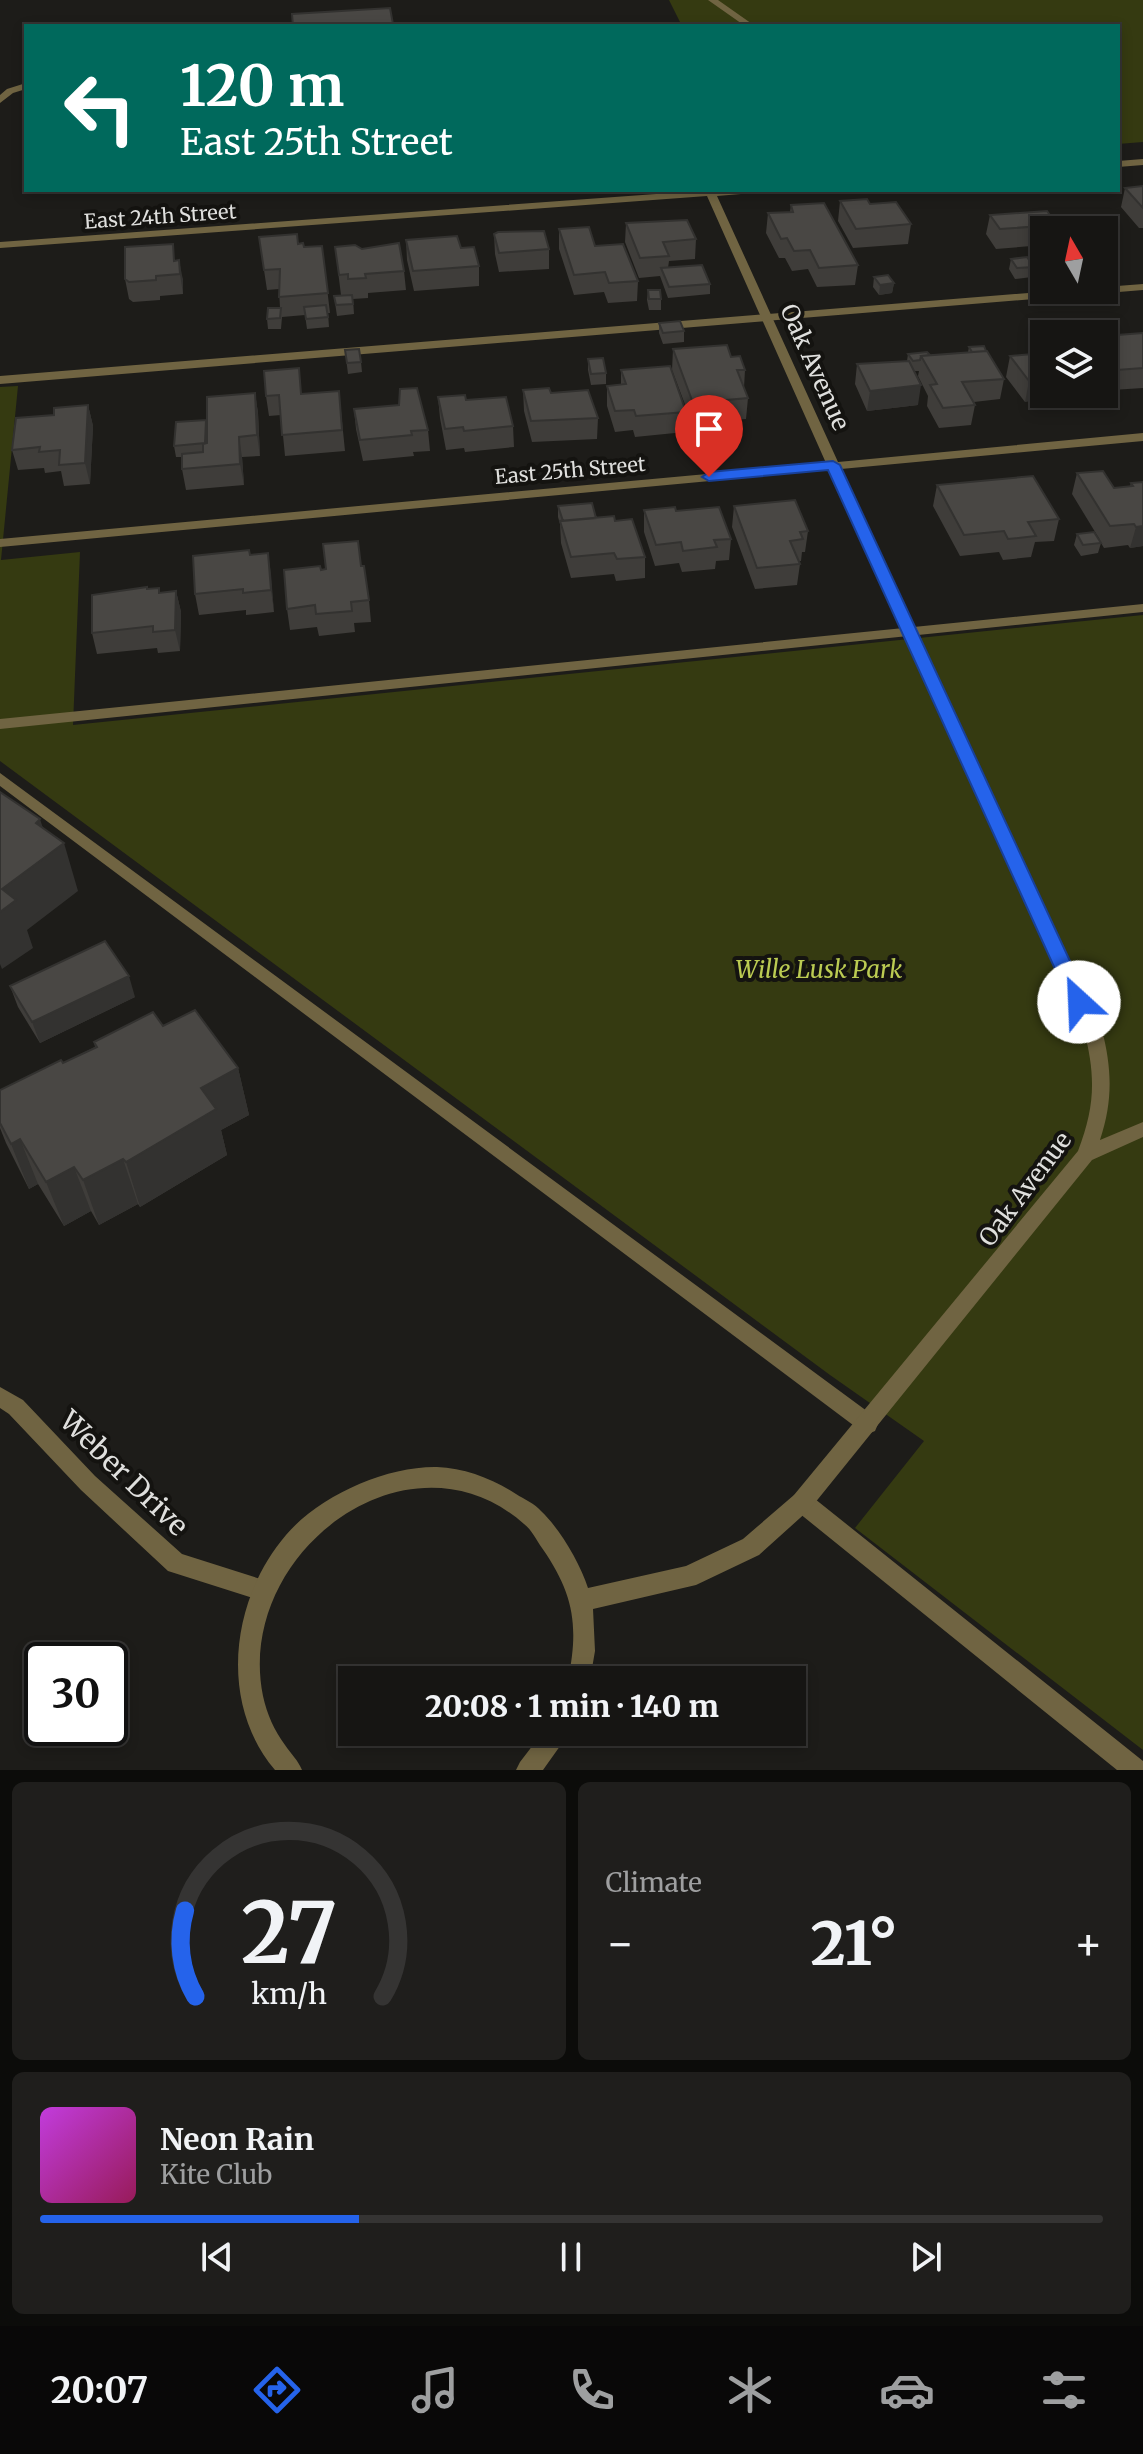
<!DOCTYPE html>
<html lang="en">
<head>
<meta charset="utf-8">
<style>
  body { margin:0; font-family:Merriweather,serif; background:#1f1e1c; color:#f1f3f6; height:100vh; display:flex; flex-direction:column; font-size:30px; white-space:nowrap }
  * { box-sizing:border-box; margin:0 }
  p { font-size:26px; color:#9e9fa0 }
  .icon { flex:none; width:44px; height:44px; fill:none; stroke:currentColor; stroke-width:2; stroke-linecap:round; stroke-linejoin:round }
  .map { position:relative; height:1770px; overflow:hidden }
  .sheet { display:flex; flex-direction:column; gap:12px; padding:12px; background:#0c0c0a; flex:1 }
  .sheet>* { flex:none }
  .guide { position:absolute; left:24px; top:24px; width:1096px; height:168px; border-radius:0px; box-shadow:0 4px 12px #0003,0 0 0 2px #353433; background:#00695c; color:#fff; overflow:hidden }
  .needle { width:52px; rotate:351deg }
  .tools { position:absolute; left:1030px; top:216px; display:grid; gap:16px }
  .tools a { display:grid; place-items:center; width:88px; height:88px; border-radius:0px; background:#161513; box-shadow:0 4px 12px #0003,0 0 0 2px #353433; font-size:40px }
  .speed { position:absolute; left:24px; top:1642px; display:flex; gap:16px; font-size:40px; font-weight:700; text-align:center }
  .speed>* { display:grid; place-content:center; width:104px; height:104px; border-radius:50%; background:#161513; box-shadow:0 4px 12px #0003,0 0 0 2px #353433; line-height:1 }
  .speed .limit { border:4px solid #111; border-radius:12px; background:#fff; color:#111 }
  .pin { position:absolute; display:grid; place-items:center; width:68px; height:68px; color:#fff; margin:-82px -34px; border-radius:50% 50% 50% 0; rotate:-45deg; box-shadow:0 0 8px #0007 }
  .pin .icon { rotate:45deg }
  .me { position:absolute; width:88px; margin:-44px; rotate:335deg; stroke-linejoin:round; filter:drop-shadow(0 0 6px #0008) }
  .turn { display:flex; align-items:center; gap:28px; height:168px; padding:0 24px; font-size:36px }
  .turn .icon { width:104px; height:104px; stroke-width:2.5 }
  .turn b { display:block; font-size:56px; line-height:68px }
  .big { font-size:60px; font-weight:800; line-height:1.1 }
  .sheet .widget { flex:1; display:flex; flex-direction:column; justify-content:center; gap:12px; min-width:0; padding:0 28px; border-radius:12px; background:#1f1e1c }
  .sheet .dial { align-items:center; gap:0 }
  .dial svg { height:208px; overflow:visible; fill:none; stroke:#353433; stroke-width:7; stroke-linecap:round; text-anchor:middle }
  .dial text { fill:#f1f3f6; stroke:none }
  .song { display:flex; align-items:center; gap:24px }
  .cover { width:96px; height:96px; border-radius:12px; background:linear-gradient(135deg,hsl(290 70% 55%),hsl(330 70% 35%)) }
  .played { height:8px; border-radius:4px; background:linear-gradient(90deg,#2563eb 30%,#353433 30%) }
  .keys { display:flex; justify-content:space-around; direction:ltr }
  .heat { display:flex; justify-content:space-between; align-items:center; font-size:44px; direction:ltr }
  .sheet .tiles { flex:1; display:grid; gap:12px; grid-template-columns:1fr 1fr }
  .widget:last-child { grid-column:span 2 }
  .trip { position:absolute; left:338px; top:1666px; width:468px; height:80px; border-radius:0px; background:#161513; box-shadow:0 4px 12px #0003,0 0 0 2px #353433; font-weight:800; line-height:80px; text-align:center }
  .dock { display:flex; height:128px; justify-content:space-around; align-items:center; background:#090808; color:#9e9fa0 }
  .dock .icon { width:56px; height:56px }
  .dock .selected { color:#2563eb }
  .dock b { font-size:36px; color:#f1f3f6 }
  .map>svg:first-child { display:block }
  .green { fill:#353a11 }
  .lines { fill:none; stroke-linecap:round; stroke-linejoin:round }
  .lane { fill:#706442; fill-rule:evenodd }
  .street { fill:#706442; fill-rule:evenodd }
  .wall { fill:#3f3d3a }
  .shaded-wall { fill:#333230 }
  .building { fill:#494744; stroke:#333230; stroke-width:2 }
  .route { fill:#2563eb; stroke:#184099; stroke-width:2 }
  .labels { text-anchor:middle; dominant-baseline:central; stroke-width:8; stroke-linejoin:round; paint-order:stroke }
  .far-street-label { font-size:20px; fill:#dfdfdd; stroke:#141310 }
  .street-label { font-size:24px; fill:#dfdfdd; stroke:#141310 }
  .park-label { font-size:24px; font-style:italic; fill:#bbcb52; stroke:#141310 }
  .near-street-label { font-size:28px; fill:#dfdfdd; stroke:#141310 }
</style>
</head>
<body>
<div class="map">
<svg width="1143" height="1770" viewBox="0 0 1143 1770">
  <rect width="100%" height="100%" fill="#1d1c19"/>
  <!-- green -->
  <path class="green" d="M669,0H1143V142L1118,144V26H682Z
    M18,386L1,560L80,552L73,725L1143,615V1750L855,1528L924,1441L830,1375L0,761V387Z"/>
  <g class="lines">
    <!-- lane -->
    <path class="lane" d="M26,83V89L13,93L0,103V95L7,89Z
      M1143,284V290L0,384V376L1066,290H1104V287Z
      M1143,604V612L0,729V719Z
      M0,773L875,1417L878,1424L875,1431L868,1434L861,1431L0,786Z
      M0,1387L23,1400L95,1476L182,1554L270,1582L273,1590L270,1598L262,1601L168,1571L81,1490L9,1414L0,1408Z
      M802,1492L810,1495L1143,1761V1770H1117L794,1509L791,1502L794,1495Z"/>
    <!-- street -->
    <path class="street" d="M708,0H718L755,26H745Z
      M1143,159V165L1118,167V161Z
      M711,190H758L753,193L717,196L838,462L1143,433V441L841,469L1102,1030C1112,1069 1113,1101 1100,1140L1143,1122V1137L1092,1160L810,1509L759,1555L696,1585L593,1609L595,1651L590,1680H568C579,1626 574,1594 542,1548C537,1541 532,1530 524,1524C408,1422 234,1554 263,1696C267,1714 274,1730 285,1745C291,1754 298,1760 302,1770H275C218,1703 231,1599 286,1535C319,1496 386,1466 437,1467C465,1468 493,1479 516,1494C524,1499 535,1504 541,1511C560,1529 580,1563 588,1588L686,1566L743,1539L794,1495L1078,1151C1095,1106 1096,1077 1084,1030L829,470L0,547V539L826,463L707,196L0,248V242Z
      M543,1732H570L543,1770H516L520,1762Z"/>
  </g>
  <!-- wall -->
  <path class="wall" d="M1143,186V228H1139L1121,207L1125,188Z
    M840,201L911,224L908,244L853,248L838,221Z
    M791,205L858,265L855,285L817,287L808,269L792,271L785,258H779L766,233L768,213L790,212Z
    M990,215L1057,225L1056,230H1044V245L996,249L986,234Z
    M626,223L696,239L695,259L669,261L668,268L710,284V294L668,298L660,276L639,278L625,242Z
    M559,229L595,246L638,281L637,301L608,303L604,292L574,295L559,249Z
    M494,234L549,249V269L499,272L495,254Z
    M259,237L298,244L304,247L322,246L330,313H328L329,327L307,329L305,315L282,317L281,329H268L267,319L280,308L279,289L267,290Z
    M406,240L461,248L479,266V286L414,291L407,260Z
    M335,247L404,271L406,290L368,293V298L353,299L354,314L337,316L334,296L350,295H341Z
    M1011,259L1034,267L1032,277L1015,279L1009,269Z
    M176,260L183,280V294L160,296V300L133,302L129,299L125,279Z
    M874,277L894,283L892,293L879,295L873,287Z
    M648,290L661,299V310H649L647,300Z
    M659,323L684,331V342L663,344L659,333Z
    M1143,333V388L1112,390L1107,382H1104V336Z
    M969,347L1004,379L1000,399L974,402L975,405L971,425L939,428L927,406L928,396L918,376L919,371H914L918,405L867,411L855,384L857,364L907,361L908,354L930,355L968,352Z
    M1040,348H1044V394L1025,402L1006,377L1010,356L1039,354Z
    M673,349L731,357L745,370L744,388L748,398L746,419L692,423L672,370Z
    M345,350L361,362L362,372L348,374Z
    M588,359L606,373V384L591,385L588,370Z
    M621,370L686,412L685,432L635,437L633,430L615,432L607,406V386L621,384Z
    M523,390L551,393L598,418L597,439L532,442L524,411Z
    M339,391L345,451L285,456L281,415L269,416L266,396Z
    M255,393L258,413L260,456L242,457L244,485L186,490L182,469V457H176L174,446L206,420Z
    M438,397L466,400L513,426L514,447L465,452L464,448L446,450L440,418Z
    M88,405L93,426L90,484L64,486L61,471L45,473L44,468L18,470L12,450L54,415Z
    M354,409L428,430L430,451L413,452L414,456L363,461L356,429Z
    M1077,473L1114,488L1130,486L1131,483L1143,482V546L1130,548L1128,545L1104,548L1101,543L1098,553L1081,556L1074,545L1077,534L1100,540L1072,494Z
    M937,485L1059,519L1054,541L1035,542L1031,557L1003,560L999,552L960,556L933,506Z
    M558,506L596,518L615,521L645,557V578L616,581L614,574L571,578L561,543L560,524L558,517Z
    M734,506L808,531L805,552H802L801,561H798L800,564L797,585L755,589L732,527Z
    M644,510L676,511L731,539L729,560L716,561L715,569L682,572L679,563L655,566L644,532Z
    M268,553L274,612L246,615V610L199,615L195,594L250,555Z
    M361,566L369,600L371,622L354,623L355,632L319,636L317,627L290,630L287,609L321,570Z
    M148,589L160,593L176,591L181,612L180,651L158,653L157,648L97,654L92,633Z
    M10,986L135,997L40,1043L18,1007Z
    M163,1026L238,1068L249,1115L221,1130L227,1155L140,1207L138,1204L99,1225L91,1211L64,1226L38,1184L29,1189L6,1143L0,1128V1090L63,1063L95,1047L94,1042Z"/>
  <!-- shaded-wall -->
  <path class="shaded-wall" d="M179,260L183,280V294L180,274Z
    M894,283L892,293L879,295L880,285Z
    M1044,379V394H1078L1025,402L1029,381Z
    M921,385L918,405L867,411L870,391Z
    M255,393L258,413L260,456L257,435Z
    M88,405L93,426L90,484L85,463Z
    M239,437L242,457L244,485L240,464Z
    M1143,526V546L1130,548L1136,527Z
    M268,553L271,574L274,612L271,590Z
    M176,591L181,612L180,651L175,630Z
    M40,819L51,853L64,843L78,891L27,930L33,948L2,969L0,964V912L2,889L36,823Z
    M129,976L135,997L40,1043L32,1022Z
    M238,1068L249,1115L221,1130L227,1155L140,1207L126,1162L201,1088Z
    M20,1139L38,1184L29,1189L11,1144Z
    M123,1159L138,1204L99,1225L83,1180Z
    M74,1167L91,1211L64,1226L46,1182Z"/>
  <!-- building -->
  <path class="building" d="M390,8L393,24L358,26H293L292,14Z
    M598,24L599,26H567Z
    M1143,186V208L1125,188Z
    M867,199L870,204L896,202L911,224L856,229L840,201Z
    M824,203L858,265L819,268L810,250L794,251L787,238L781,239L768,213L793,212L791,205Z
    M1047,211L1057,225L1000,229L990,215Z
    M687,220L696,239L663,242L669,256L640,258L626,223Z
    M589,227L595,246L623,244L638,281L609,283L605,272L574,275L559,229Z
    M544,231L549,249L499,253L494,234L498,232Z
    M297,234L298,244L303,243L304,247L322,246L328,293L279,297L280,269L264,270L259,237Z
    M457,236L461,248L474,247L479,266L413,271L406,240Z
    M399,243L404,271L365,274L366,278L348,279V274L339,275L335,247L355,245L362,249Z
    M173,244L174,261L179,260L180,274L156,276V280L129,282L125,279V247Z
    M1027,257L1034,267L1017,268L1011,259Z
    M702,265L710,284L669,287L661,268Z
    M888,275L894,283L880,285L874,277Z
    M648,290H660L661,299H649Z
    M352,295L353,304L336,305L334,296Z
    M326,305L328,317L306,319L304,307Z
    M268,308H281L280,318L267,319Z
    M680,321L684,331L663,333L659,323Z
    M1143,333V368L1117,370L1112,362H1104V336Z
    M727,345L731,357L740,356L745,370H737L748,398L693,403L673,349Z
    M984,346L986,351L972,352L969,347Z
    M1040,348H1044V379L1029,381L1010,356L1044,353Z
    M359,349L361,362L347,363L345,350Z
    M987,351L1004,379L962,382L975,405L943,408L930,385L937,384L921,356Z
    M927,352L930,355L921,356L920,360L913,361L908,354Z
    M603,358L606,373L591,374L588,359Z
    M909,361L921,385L870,391L857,364Z
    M670,366L686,412L636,416L634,410L615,411L607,386L626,384L621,370Z
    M299,368L301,394L339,391L342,430L282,435L279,395L266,396L264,371Z
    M417,388L428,430L411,431L412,435L360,440L354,409L399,405L400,389Z
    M549,388L551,393L588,390L598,418L531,421L523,390Z
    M255,393L257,435L239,437L240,464L182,469V454L203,452V444L207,443V397Z
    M465,395L466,400L506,397L513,426L464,431L463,427L445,429L438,397Z
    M88,405L85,463L59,465L60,450L39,452L40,447L12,450L16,418L54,415V408Z
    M206,420L205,443L174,446L176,422Z
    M1103,471L1114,488L1133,486L1131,483L1143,482V526L1136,527L1134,524L1110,526L1077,473Z
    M1033,476L1059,519L1028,522L1036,536L1008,539L1004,531L964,535L937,485Z
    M795,500L808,531L800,532L803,539L790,541L800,564L757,568L734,506Z
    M592,503L596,518L563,521L558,506Z
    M675,507L676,511L719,507L731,539L714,540L717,547L683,551L681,542L656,545L644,510Z
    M614,516L615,521L632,519L645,557L617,559L614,553L571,557L560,521Z
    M1094,532L1101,543L1083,545L1077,534Z
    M358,541L361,566H364L369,600L351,602L352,611L316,614L315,605L287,609L284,570L320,566L321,570L326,569L323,544Z
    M249,550L250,555L268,553L271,590L243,593V589L195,594L193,556Z
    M147,587V589L159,588V593L176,591L175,630L153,632V626L92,633V595Z
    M0,792L40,819L36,823L64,843L2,889L16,900L0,912Z
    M105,941L129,976L32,1022L10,986Z
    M195,1010L238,1068L201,1088L216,1109L126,1162L123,1159L83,1180L74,1167L46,1182L20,1139L11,1144L0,1123V1090L61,1060L63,1063L97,1047L94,1042L153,1012L163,1026Z"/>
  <!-- route -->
  <path class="route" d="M833,461L840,465L1089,1002L1086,1007H1073L1070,1002L828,470L709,481L702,477L709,472Z"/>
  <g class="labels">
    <!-- far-street labels -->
    <g class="far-street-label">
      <text transform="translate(160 216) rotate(-4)">East 24th Street</text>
      <text transform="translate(570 470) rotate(-5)">East 25th Street</text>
    </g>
    <!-- street labels -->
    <g class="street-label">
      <text transform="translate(815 367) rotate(66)">Oak Avenue</text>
      <text transform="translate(1025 1189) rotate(-53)">Oak Avenue</text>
    </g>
    <!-- park labels -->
    <g class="park-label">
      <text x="819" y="969">Wille Lusk Park</text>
    </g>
    <!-- near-street labels -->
    <g class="near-street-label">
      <text transform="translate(124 1473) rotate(44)">Weber Drive</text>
    </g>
  </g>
</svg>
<div class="tools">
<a><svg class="needle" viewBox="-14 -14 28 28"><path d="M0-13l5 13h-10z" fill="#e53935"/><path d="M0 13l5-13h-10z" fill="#9e9fa0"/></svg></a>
<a><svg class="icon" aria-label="layers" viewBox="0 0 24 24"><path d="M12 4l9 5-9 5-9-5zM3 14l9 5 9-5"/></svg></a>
</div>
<div class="speed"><div class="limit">30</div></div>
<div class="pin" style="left:709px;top:477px;background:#d93025"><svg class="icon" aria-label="arrive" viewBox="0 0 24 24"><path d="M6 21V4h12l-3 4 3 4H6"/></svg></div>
<svg class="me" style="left:1079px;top:1002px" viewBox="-20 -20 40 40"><circle r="19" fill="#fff"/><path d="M0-13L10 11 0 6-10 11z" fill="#2563eb"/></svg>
<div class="trip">20:08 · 1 min · 140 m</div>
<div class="guide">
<div class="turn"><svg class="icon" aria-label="left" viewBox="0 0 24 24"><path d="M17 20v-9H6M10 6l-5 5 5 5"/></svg><div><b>120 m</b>East 25th Street</div></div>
</div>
</div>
<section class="sheet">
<div class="tiles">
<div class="widget dial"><svg viewBox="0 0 100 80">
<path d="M14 69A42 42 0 1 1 86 69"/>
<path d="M14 69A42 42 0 0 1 10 36" stroke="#2563eb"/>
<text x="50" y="56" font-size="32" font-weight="700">27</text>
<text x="50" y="72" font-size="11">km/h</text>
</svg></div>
<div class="widget"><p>Climate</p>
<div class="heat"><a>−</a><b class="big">21°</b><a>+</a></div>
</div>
<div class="widget">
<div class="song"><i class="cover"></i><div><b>Neon Rain</b><p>Kite Club</p></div></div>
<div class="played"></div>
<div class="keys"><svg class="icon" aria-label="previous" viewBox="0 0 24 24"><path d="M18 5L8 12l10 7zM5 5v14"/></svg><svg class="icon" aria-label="pause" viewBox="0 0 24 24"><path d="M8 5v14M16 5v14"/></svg><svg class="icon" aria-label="next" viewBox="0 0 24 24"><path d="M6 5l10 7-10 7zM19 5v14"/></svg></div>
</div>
</div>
</section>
<nav class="dock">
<b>20:07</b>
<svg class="icon selected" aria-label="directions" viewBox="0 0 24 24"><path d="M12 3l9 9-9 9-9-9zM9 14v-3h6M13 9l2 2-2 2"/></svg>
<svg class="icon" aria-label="music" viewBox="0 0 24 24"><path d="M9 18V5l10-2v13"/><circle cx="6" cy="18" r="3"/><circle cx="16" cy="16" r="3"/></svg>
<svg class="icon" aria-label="phone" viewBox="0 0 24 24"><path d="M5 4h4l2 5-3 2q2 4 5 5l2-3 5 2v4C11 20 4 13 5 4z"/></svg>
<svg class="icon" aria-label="climate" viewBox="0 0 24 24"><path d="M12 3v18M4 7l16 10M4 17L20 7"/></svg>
<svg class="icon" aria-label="car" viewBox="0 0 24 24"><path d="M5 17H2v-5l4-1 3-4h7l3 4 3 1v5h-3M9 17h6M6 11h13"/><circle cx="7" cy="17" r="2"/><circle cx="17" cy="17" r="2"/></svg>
<svg class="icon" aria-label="filters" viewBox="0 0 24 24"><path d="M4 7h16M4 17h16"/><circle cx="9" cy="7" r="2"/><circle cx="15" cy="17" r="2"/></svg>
</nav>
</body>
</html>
